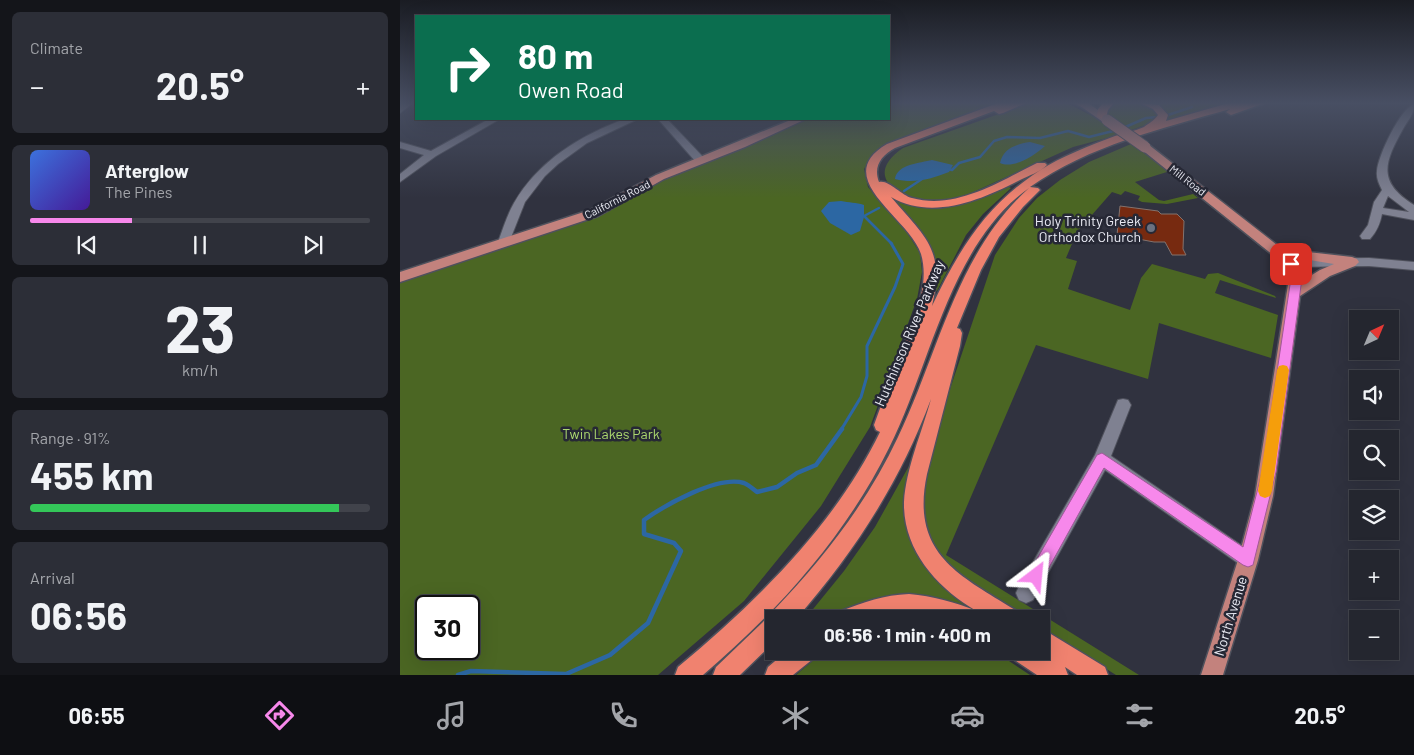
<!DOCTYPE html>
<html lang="en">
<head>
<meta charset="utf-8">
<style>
  body { margin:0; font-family:Barlow,sans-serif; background:#2c2e37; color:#f1f3f6; height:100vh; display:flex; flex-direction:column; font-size:19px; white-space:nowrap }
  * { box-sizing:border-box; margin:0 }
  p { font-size:16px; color:#a3a5aa }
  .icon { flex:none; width:28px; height:28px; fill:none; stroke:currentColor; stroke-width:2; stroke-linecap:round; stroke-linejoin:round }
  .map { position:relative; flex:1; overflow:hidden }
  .panel { display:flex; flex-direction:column; gap:12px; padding:12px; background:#14151a; width:400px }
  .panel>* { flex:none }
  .hud { position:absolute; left:15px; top:15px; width:475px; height:105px; border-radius:0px; box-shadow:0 5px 20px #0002,0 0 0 1px #41434b; background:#0b6e4f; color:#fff; overflow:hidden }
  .needle { width:32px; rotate:44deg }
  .tools { position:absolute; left:949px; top:310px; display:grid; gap:10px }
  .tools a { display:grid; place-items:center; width:50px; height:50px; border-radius:0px; background:#24262f; box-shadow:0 5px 20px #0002,0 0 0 1px #41434b; font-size:25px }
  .speed { position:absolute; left:15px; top:595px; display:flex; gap:10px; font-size:25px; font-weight:700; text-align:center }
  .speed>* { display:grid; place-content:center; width:65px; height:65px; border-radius:50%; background:#24262f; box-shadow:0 5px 20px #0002,0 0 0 1px #41434b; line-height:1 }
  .speed .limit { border:2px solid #111; border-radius:8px; background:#fff; color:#111 }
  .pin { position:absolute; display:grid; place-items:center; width:42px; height:42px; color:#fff; margin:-21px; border-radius:10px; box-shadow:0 2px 8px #0006 }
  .me { position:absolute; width:55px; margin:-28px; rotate:29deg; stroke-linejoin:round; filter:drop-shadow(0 0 4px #0008) }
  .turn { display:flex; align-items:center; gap:18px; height:105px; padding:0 20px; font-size:22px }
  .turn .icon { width:65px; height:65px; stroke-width:2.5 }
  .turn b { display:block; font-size:35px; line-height:42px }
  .big { font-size:38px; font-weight:700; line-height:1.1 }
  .panel .card { flex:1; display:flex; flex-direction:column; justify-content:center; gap:8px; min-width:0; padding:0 18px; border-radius:8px; background:#2c2e37 }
  .panel .dial { align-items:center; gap:0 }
  .dial b { font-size:65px; line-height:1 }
  .song { display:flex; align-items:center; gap:15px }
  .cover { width:60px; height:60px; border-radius:8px; background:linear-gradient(135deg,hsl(220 70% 55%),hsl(260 70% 35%)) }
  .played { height:5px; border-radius:2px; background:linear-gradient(90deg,#f788eb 30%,#41434b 30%) }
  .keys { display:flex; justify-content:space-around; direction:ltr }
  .heat { display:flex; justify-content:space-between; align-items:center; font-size:28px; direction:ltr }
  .charge { height:8px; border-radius:4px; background:linear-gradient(90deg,#34c759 91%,#41434b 0) }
  .trip { position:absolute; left:365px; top:610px; width:285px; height:50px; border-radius:0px; background:#24262f; box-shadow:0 5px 20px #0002,0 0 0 1px #41434b; font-weight:700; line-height:50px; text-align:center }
  .tabs { display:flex; height:80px; justify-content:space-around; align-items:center; background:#0e0f13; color:#a3a5aa }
  .tabs .icon { width:35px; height:35px }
  .tabs .on { color:#f788eb }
  .tabs b { font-size:22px; color:#f1f3f6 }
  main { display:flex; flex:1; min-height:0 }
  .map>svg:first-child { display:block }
  .green { fill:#4b6623; fill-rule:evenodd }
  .water { fill:#2c67a3 }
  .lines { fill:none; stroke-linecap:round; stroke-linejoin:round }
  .stream-far2 { stroke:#2c67a3; stroke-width:2.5 }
  .stream-far1 { stroke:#2c67a3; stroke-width:3 }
  .stream { stroke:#2c67a3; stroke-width:4.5 }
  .building { fill:#772a10; stroke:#83726d }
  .minor-casing { stroke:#4f515c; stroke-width:2 }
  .major-casing { stroke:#4f515c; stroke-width:3 }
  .highway-casing { stroke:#4f515c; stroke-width:3 }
  .minor { fill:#7f8191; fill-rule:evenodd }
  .major { fill:#c3827d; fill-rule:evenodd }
  .highway { fill:#f0826f; fill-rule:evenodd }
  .major-bridge-casing { stroke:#4f515c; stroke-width:13; stroke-linecap:butt }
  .major-bridge { stroke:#c3827d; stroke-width:11 }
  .route { fill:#f788eb; stroke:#a15899 }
  .slow { fill:#f59e0b }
  .worship-dot { fill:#6b7280; stroke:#262835; stroke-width:2 }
  .labels { text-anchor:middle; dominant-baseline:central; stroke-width:5; stroke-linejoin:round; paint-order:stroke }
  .far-street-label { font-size:11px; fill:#ebecf5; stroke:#262835 }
  .poi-label { font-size:14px; fill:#ebecf5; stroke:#262835; text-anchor:end }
  .street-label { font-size:14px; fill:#ebecf5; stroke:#262835 }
  .park-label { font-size:14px; fill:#acd96f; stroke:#262835 }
</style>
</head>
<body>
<main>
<section class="panel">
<div class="card"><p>Climate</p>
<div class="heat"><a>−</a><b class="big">20.5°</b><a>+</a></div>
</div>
<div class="card">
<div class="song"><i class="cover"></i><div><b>Afterglow</b><p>The Pines</p></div></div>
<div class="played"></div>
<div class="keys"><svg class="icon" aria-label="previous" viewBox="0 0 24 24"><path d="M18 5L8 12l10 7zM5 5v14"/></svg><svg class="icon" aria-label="pause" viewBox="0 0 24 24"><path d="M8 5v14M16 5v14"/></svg><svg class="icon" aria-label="next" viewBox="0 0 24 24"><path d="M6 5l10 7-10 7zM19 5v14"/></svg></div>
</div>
<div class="card dial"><b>23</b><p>km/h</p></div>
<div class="card"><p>Range · 91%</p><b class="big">455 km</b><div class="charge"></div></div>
<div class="card"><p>Arrival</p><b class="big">06:56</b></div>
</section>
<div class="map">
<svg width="1014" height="675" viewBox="0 0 1014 675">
  <rect width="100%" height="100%" fill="#30323f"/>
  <!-- green -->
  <path class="green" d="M489,103H598L491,142L475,152L464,169L468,187L506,231L520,253L522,272L517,299L470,427L421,506L344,601L258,675H0V281L204,213L259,182L409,119H489ZM26,606H69V649H26Z
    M630,103H667L698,119L718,135L673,147L569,194C556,198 544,201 530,201C496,199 463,175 503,148Z
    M720,103C736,103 748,103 760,115L751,123L731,130L708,115L705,111L711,105Z
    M750,103H826L764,121L767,113L757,105Z
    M731,144L770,171L735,182L759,200L764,201L793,194L798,198L767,204L742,202L738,200L740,196L725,191L721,195L712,192L677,232L666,258L677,261L668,289L730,310L741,278L752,264L805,279L808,274L818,273L875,296L876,298L820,280L815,293L878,315L871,358L759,323L748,379L636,345L546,555L739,675H716L641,628V619H626L572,585L545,563L531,542L522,517L525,481L549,392L595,255L619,218L637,198L660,180L689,162Z
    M607,186L611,188L583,214L566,235L537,291L534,290C536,280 537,270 534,259C528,238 502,214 488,196L490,195C529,218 570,203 607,186Z
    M514,457L513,537L592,619L566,607L531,597L500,594L445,609L433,619H405L444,571L475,527Z
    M424,651H594L630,675H396Z"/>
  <!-- water -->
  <path class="water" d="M630,142L645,146C634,156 614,169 600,163C603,148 617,144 630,142Z
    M532,160L553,165L549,172C531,179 514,184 495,179C497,164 520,163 532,160Z
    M441,201C449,203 456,202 464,205V217L460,231L451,235L430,223L421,211L429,202Z"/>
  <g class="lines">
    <!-- stream-far2 -->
    <path class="stream-far2" d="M768,115L792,107
      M723,128L746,118L758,117
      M548,169L552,170L559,163L580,157L594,141L607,137L640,138L668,131L689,137L717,130
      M504,191L522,179
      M479,208L464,216L492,244"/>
    <!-- stream-far1 -->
    <path class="stream-far1" d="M441,430L461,397L467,376V346L495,287L503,264L491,243"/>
    <!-- stream -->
    <path class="stream" d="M58,675L71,671L166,674L210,655L248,623L281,551L274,543L244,534V520C265,505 318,475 344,483C349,485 353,489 357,492L377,487L397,473L416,465L442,429"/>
  </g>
  <!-- building -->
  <path class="building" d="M720,206L758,211L761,214H777L784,221L783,249L786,255H772L765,242H754L717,235Z"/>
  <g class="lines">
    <!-- minor casing -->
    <g class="minor-casing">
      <path id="minor" d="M3,103H13L0,113V106Z
        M1014,104C1014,115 1008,120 1003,129C984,163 977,182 1014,205V220L982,214C980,224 977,231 970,239H962L960,236L968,225L974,202L982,190C979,184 976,178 977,171C978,156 1000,109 1014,104ZM988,196L1009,212L983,208Z
        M89,119H100L36,156L0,182V174L24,155L0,148V142L31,151Z
        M225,119H238L187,143L158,164L145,176L125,202L108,245H100L98,242C103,229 107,215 114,203C138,161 181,135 225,119Z
        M258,119H267L304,158V162H296Z
        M969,258L1014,262V270L969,266L891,267L885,263L891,259Z
        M723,399L728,400L731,405L711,456L854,554L857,560L854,566L848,569L842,566L705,470L633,600L626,603L619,600L616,593L619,586L695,455L718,400Z"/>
    </g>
    <!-- major casing -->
    <g class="major-casing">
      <path id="major" d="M676,103H688L712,120L707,123L703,122Z
        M393,119H406L345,147L264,179L198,216L0,282V272L190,210L256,175Z
        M745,144L749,145L877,245L908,252L952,257L957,259L959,262L955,266L930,276L900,296L873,496L858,560L823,675H801L838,560L855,496L889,278L887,268L879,260L741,149L740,147ZM891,257L934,264L920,270L902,281L900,267Z"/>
    </g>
    <!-- highway casing -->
    <g class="highway-casing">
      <path id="highway" d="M598,103H626L603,113L599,114L594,111L495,148C481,156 473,166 479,182C488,179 501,195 512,198C556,210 599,182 637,163H645L647,165C640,172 628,176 620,180C581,200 532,221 491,197C526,238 545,249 532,306C558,251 586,205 639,171C662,156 689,146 715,136C724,133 735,131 744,127C748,124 755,120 758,115L753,109L740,103L759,105L768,115L766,121L829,103H865L831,115L826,112L830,109C761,129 690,145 630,187L638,188L640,190L623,207L599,237L581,270L557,328L560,329L562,333L560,346L527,474C510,554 559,575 617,611L620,619C611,619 598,621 589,619C583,617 575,610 570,607C534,584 503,548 504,502C506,468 522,432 531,399C500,482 454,553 396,619H374V642L340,675H313L316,667L366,619L371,618L373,611C423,559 467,503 498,437C539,352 556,254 629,188C549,245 531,365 489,448C445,537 378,611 303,675H275L278,667C357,601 435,525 480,432L476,430L474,425C482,402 491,380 499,357C511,325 531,288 521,254C509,217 429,178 487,144Z
        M674,103H686L687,104L682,107Z
        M703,103H714L708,110L706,118L702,119L697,116L698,109Z
        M509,594C533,596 554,602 577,611L580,619H537L509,615L478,619H438L441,611C464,602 484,595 509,594Z
        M641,628L705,667L708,675H677L665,667L668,675H637L613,659L610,651H641Z
        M387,651H416L413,659L393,675H365L368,667Z"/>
    </g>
    <!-- minor -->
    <use href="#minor" class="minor"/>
    <!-- major -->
    <use href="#major" class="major"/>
    <!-- highway -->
    <use href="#highway" class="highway"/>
    <!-- major-bridge casing -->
    <g class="major-bridge-casing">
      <path id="major-bridge" d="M707,120L745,147"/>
    </g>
    <!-- major-bridge -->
    <use href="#major-bridge" class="major-bridge"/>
  </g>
  <!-- sky -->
  <linearGradient id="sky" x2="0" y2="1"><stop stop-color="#1a1c23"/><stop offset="0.52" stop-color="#484f63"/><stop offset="1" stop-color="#484f63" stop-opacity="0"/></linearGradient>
  <rect width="1014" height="198" fill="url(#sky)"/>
  <!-- route -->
  <path class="route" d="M891,260L894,261L902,278L900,293L876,472L853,565L848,567L843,565L704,468L641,582L636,584L630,582L628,576L630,571L697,455L702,453L843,547L862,472L891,278L886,264Z"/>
  <!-- slow -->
  <path class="slow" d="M883,365L887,366L889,370L872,491L870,496L865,498L860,496L858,491L877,370L879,366Z"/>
  <!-- markers -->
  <circle class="worship-dot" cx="751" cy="228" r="5"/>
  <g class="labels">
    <!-- far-street labels -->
    <g class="far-street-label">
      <text transform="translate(788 180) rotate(38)">Mill Road</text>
      <text transform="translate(217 199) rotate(-27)">California Road</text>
    </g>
    <!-- poi labels -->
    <g class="poi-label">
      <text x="741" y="220">Holy Trinity Greek<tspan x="741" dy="16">Orthodox Church</tspan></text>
    </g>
    <!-- street labels -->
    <g class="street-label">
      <text transform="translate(509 333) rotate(-67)">Hutchinson River Parkway</text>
      <text transform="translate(830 616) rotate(-73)">North Avenue</text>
    </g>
    <!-- park labels -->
    <g class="park-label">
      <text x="211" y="433">Twin Lakes Park</text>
    </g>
  </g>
</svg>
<div class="tools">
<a><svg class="needle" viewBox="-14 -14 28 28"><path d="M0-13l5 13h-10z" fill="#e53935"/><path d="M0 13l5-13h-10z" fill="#a3a5aa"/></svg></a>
<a><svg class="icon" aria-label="sound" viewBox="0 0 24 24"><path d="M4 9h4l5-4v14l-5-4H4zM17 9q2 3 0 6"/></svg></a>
<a><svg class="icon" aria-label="search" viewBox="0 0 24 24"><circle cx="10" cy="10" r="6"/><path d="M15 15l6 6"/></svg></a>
<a><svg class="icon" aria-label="layers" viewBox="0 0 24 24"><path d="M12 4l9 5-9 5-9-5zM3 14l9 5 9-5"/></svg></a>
<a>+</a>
<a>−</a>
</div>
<div class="speed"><div class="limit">30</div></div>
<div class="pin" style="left:891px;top:264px;background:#d93025"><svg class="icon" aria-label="arrive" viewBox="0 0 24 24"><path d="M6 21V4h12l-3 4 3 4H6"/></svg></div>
<svg class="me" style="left:636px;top:576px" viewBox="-20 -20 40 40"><path d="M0-17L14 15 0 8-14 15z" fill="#f788eb" stroke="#fff" stroke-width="4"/></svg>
<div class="trip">06:56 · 1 min · 400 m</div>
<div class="hud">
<div class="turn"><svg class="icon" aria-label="right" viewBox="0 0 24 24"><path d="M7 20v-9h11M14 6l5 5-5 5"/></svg><div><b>80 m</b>Owen Road</div></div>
</div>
</div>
</main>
<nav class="tabs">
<b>06:55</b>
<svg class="icon on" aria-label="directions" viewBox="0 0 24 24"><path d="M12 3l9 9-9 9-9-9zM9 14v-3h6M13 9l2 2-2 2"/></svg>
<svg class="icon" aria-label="music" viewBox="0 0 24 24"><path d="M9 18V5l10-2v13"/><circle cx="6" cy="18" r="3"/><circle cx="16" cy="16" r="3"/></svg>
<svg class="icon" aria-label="phone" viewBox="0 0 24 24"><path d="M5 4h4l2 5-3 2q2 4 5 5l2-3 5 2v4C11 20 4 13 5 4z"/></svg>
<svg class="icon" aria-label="climate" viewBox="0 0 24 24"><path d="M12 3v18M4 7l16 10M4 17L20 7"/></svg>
<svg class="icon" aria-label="car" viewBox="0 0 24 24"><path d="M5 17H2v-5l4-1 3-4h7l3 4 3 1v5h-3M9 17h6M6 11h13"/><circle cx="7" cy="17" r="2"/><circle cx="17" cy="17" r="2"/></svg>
<svg class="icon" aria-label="filters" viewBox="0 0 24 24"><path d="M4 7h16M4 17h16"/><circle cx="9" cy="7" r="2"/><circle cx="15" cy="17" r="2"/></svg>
<b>20.5°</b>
</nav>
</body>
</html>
